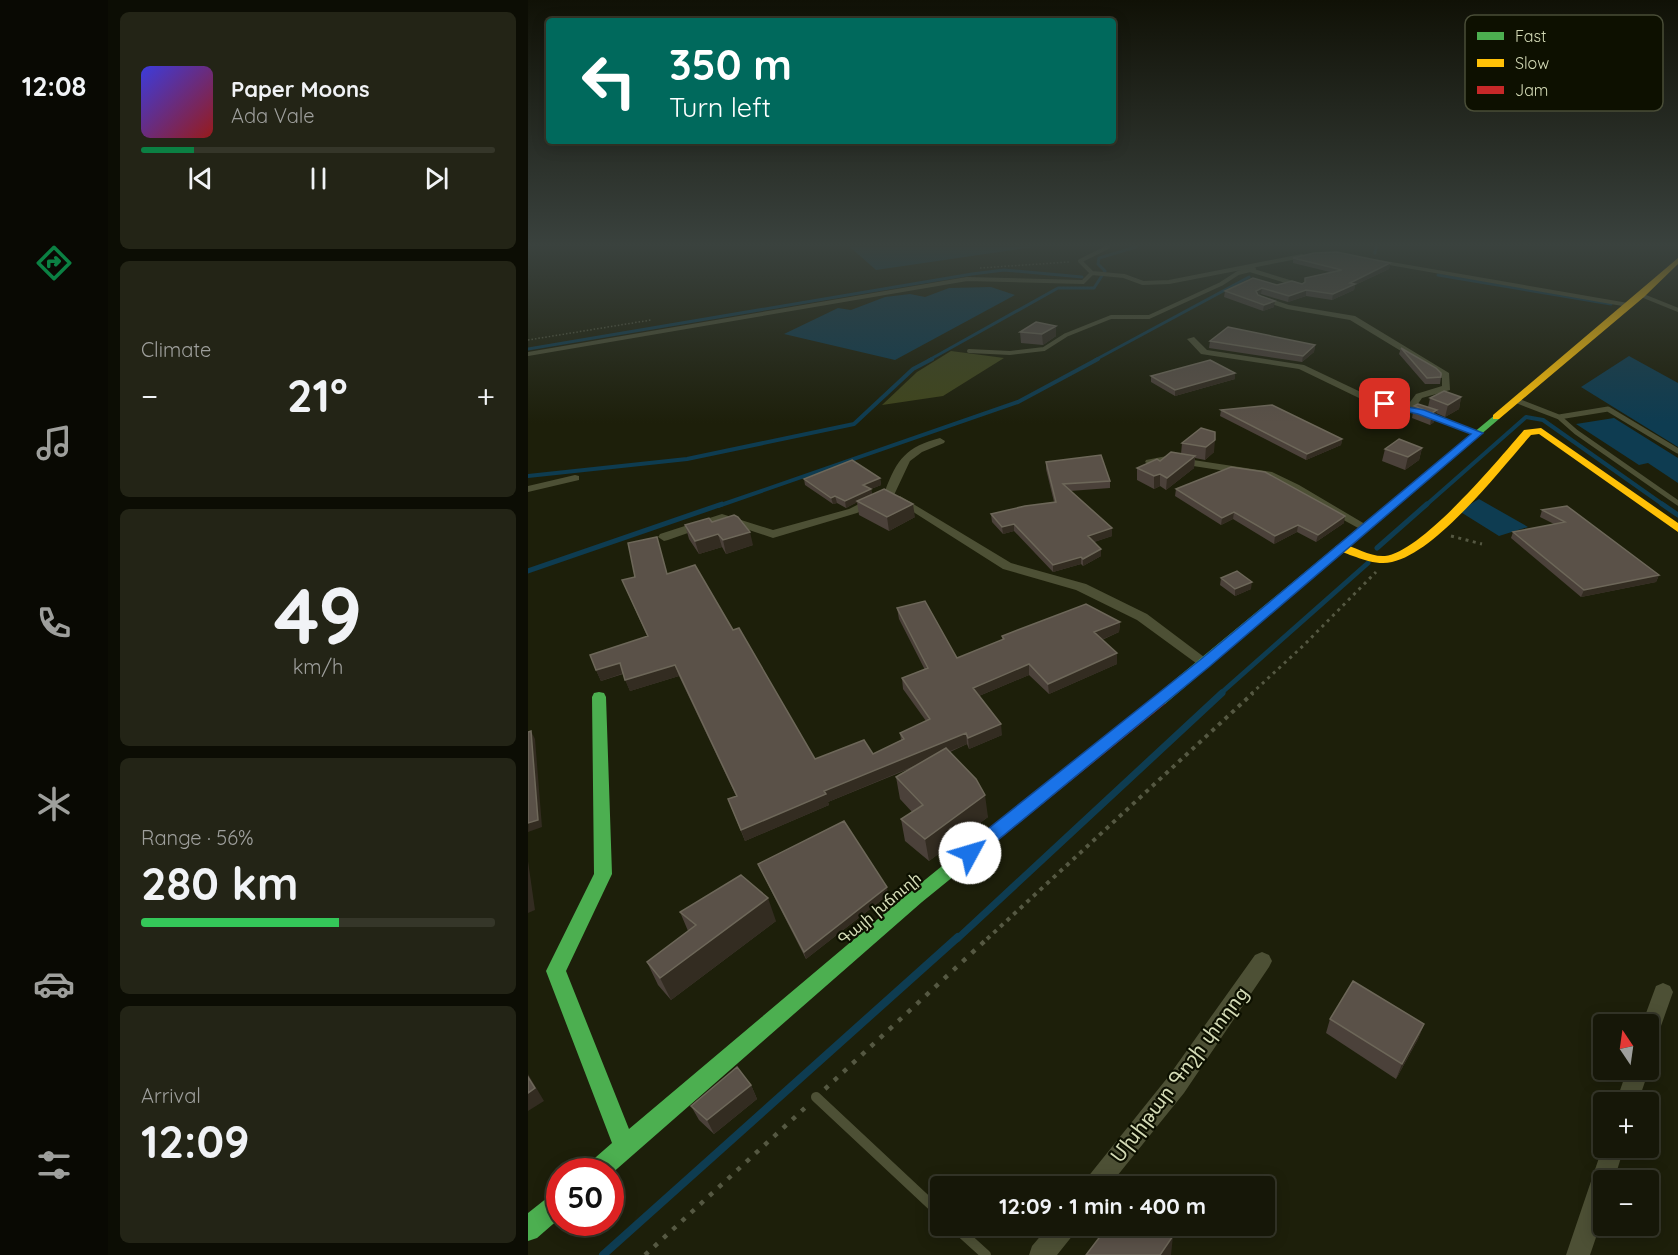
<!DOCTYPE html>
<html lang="en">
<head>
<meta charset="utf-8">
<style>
  body { margin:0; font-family:Quicksand,"Noto Sans Armenian",sans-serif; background:#232416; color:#f1f3f6; height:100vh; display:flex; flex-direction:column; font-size:22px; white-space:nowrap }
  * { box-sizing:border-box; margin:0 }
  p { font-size:20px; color:#9e9f9c }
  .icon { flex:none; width:33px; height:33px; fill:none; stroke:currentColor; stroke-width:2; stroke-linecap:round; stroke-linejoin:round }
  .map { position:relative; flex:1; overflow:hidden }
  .sheet { display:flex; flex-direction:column; gap:12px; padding:12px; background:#0c0d04; width:420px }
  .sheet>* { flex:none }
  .hud { position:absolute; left:18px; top:18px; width:570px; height:126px; border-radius:6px; box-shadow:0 3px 15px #0003,0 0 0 2px #353629; background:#00695c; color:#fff; overflow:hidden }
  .needle { width:39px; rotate:347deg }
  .tools { position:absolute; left:1065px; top:1014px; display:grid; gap:12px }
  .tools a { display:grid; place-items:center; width:66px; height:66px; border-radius:6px; background:#161708; box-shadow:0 3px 15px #0003,0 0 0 2px #353629; font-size:30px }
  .speed { position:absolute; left:18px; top:1158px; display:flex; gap:12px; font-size:30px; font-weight:700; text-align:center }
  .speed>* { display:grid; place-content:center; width:78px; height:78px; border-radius:50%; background:#161708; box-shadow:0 3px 15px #0003,0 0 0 2px #353629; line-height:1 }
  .speed .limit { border:9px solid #d22; background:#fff; color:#111 }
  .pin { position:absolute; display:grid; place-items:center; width:51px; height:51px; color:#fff; margin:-26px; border-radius:12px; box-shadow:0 3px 9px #0006 }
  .me { position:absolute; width:66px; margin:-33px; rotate:51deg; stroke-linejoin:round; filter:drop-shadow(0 0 4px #0008) }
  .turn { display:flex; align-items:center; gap:21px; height:126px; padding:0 24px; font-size:27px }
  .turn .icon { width:78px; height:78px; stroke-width:2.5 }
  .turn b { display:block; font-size:42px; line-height:51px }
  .big { font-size:45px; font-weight:700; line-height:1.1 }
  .sheet .tile { flex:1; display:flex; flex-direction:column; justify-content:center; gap:9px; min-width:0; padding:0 21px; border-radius:9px; background:#232416 }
  .sheet .dial { align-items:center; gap:0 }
  .dial b { font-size:78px; line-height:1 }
  .song { display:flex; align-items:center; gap:18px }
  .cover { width:72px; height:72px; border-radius:9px; background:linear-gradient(135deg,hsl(240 70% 55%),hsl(0 70% 35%)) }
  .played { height:6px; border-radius:3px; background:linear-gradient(90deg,#0b8043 15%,#353629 15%) }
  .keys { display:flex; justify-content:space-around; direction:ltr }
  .heat { display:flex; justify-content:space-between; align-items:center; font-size:33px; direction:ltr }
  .charge { height:9px; border-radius:4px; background:linear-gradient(90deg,#34c759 56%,#353629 0) }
  .trip { position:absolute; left:402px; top:1176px; width:345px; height:60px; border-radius:6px; background:#161708; box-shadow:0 3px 15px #0003,0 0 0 2px #353629; font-weight:700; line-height:60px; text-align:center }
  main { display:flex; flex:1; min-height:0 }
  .tab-bar { display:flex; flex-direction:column; width:108px; justify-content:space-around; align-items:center; background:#090903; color:#9e9f9c }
  .tab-bar .icon { width:42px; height:42px }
  .tab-bar .selected { color:#0b8043 }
  .tab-bar b { font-size:27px; color:#f1f3f6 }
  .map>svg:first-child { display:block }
  .green { fill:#40461c }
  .water { fill:#0e3c51 }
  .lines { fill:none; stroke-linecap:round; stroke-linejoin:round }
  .stream-far4 { stroke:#0e3c51; stroke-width:3 }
  .stream-far3 { stroke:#0e3c51; stroke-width:4 }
  .stream-far2 { stroke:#0e3c51; stroke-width:5 }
  .stream-far1 { stroke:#0e3c51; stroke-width:7 }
  .stream { stroke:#0e3c51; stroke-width:8 }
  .path-far3 { stroke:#555842; stroke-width:1.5; stroke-dasharray:1.5 2; stroke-linecap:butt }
  .path-far2 { stroke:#555842; stroke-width:3; stroke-dasharray:3 4.5; stroke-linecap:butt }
  .path-far1 { stroke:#555842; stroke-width:4; stroke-dasharray:4 5; stroke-linecap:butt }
  .path { stroke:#555842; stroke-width:4.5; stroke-dasharray:4.5 8; stroke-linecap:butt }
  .lane-far2 { stroke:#4d5035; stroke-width:4 }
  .lane-far1 { stroke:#4d5035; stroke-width:5 }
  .lane { stroke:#4d5035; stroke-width:10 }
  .street { fill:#4d5035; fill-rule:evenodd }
  .fast { fill:#4caf50; fill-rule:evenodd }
  .slow { fill:#ffc107; fill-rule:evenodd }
  .jam { fill:#c62828; fill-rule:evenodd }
  .wall { fill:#4b413a }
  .shaded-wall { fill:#332c21 }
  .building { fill:#5a5148; stroke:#6d6759; stroke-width:1.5 }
  .route { fill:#1a73e8; stroke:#114b97; stroke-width:1.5 }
  .labels { text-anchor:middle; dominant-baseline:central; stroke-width:4.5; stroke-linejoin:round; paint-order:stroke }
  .street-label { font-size:16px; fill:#d4dbb6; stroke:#0d1000 }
  .near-street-label { font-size:20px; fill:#d4dbb6; stroke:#0d1000 }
  .key { fill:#0d1000; stroke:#494d37; stroke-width:1.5 }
  .key-label { font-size:16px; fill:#d4dbb6 }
</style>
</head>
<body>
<main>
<nav class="tab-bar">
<b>12:08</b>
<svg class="icon selected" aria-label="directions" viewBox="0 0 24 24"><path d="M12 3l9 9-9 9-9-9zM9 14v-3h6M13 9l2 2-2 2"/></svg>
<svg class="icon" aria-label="music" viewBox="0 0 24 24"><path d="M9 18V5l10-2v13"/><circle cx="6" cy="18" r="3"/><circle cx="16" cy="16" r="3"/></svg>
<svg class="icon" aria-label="phone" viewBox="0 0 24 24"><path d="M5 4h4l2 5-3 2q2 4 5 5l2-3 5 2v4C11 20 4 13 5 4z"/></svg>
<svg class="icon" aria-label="climate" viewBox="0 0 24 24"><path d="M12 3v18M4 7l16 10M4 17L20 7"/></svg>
<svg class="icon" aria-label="car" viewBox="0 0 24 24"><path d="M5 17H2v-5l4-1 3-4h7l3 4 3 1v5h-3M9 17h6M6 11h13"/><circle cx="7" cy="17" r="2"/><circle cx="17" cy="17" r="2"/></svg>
<svg class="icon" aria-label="filters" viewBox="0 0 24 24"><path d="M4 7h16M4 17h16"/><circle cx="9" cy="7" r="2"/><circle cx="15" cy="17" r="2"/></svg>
</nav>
<section class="sheet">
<div class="tile">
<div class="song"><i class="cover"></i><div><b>Paper Moons</b><p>Ada Vale</p></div></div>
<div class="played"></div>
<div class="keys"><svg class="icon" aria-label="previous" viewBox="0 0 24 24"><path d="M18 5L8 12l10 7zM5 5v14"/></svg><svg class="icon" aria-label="pause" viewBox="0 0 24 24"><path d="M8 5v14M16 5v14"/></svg><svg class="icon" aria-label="next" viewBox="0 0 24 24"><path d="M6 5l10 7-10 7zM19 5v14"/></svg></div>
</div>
<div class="tile"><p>Climate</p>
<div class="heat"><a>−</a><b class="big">21°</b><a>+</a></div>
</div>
<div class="tile dial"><b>49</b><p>km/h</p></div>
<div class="tile"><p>Range · 56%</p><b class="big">280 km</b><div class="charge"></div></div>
<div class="tile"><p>Arrival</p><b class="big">12:09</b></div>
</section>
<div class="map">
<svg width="1150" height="1255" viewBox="0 0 1150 1255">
  <rect width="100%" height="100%" fill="#1d1f0a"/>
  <!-- green -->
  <path class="green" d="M423,351L476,358L415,396L354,405L389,372Z"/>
  <!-- water -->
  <path class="water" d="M322,247H505L348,270Z
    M463,287L487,295L367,360L256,334L310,308L323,310L357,297L382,294L397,297L421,288Z
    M1101,356L1150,383V447L1053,387Z
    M1086,418L1150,458V483L1120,463L1111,465L1048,424Z
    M951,499L1000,527L971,536L931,511Z"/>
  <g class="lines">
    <!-- stream-far4 -->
    <path class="stream-far4" d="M847,253L848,247
      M910,275L1083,304
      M0,349L444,274L476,270L554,277
      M401,360L530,288H566L577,271L570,264L571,258L608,247
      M567,360L721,277"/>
    <!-- stream-far3 -->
    <path class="stream-far3" d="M0,476L159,459L326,424L385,369L404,359
      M190,506L490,402L570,359
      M897,506L998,417L1015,420L1137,506"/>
    <!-- stream-far2 -->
    <path class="stream-far2" d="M1134,504L1150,515
      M849,548L899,504
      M0,571L194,504
      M692,694L840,563"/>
    <!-- stream-far1 -->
    <path class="stream-far1" d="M429,939L694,693"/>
    <!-- stream -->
    <path class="stream" d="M75,1255L430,937"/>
    <!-- path-far3 -->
    <path class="path-far3" d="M452,268L541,262
      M0,340L123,320"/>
    <!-- path-far2 -->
    <path class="path-far2" d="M923,536L954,544
      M723,694L776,645L848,572"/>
    <!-- path-far1 -->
    <path class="path-far1" d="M459,939L725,693"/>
    <!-- path -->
    <path class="path" d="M297,1089L461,937
      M117,1255L279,1106"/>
    <!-- lane-far2 -->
    <path class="lane-far2" d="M580,247L552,261L564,273L596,276L615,283L641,282L774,256
      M726,269L722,270L768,284
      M1113,295L1150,310
      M441,351L482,353L516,349L538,335L583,317H621L693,284L710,273L722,270
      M0,354L439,279L555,282L564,273"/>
    <!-- lane-far1 -->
    <path class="lane-far1" d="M987,400L1031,417L1048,432L1150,503
      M1031,417L1080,409L1150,451"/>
    <!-- lane -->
    <path class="lane" d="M288,1097L412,1213
      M426,1226L458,1255"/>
    <!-- street -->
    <path class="street" d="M846,259L1100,303L1104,305L1100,307L844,262Z
      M734,296L761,305L827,316L921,373L922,390L894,398L887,408L955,433L950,436L946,435L890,414L854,406L831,398L771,369L673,354L659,339L666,337L679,350L776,365L837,394L879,406L888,394L914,386V376L822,320L759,309L731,300L730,298Z
      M412,438L417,441L416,443L394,452L382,461L366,495L329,513L245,538L194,521L140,540L136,541L130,537L132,534L194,514L245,530L321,509L357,491C369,459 378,447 412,438Z
      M639,456L744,472L771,485L842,527L840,529H832L737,477L639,462L622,465L617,462L618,460Z
      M47,475L51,476V480L0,492V486Z
      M372,496L483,563L558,584L619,614L684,663L682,666H672L609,620L548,590L475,569L368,501L366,499Z
      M734,952L741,955L744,961L741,967L656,1093L581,1186H555L559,1178L640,1077L727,955Z
      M1135,983L1142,986L1145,992L1127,1043L1120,1046V1024H1114L1128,986Z
      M1099,1070H1121L1110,1102H1088Z
      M1076,1143V1148H1096L1086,1180H1076V1214L1062,1255H1038Z
      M521,1226H548L545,1235L529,1255H501L504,1246Z"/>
    <!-- fast -->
    <path class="fast" d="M968,414L971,415V419L637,704H627L625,700L627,696Z
      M71,692L76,693L78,697L84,874L38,971L101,1129L382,892L451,836L457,834L463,836L466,841L463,846L394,902L82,1175V1172H57L60,1164L84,1143L18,971L66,874L64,697L66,693Z
      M32,1190V1218L9,1238L0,1241V1213L24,1194Z"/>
    <!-- slow -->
    <path class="slow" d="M1150,258V264L1116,297L971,419H965V415Z
      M1013,428L1150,523V532L1011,434L1003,435C972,470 909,552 864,562C852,565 839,561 828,557C820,554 812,552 807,547L813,543C827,547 842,557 857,556C894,552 971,459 996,430Z"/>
    <!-- jam -->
    <path class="jam" d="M632,695L637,696L639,700L637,704L463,846L457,848L451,846L448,841L451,836L627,696Z"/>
  </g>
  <!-- wall -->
  <path class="wall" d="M765,258L862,263L861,269L827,285L826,290L804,300L778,296L760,302L733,294L731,295L746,307L735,311L696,297L697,291L749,285L774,284L777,282V278L802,272L765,263Z
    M508,322L528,336L515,345L493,343L492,332Z
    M682,341L787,345L786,352L774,362L681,348Z
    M873,348L913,377L912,384H897L871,354Z
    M707,373V379L647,396L623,382V376Z
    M933,397L931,409L917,417L908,413L906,422L902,425L884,418L886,406L900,407L902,398Z
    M693,410L814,439L813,445L778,460L692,416Z
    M673,428L686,452L677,460L667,458L666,468L638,490L632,486L626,489L609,480V468L653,454L654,443Z
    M894,448L891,460L877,470L854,461L857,449Z
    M518,462L582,481V488L542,491L584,528V536L566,542L573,556L555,566L553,564L525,572L486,531L475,534L464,522L463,514L526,502L518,469Z
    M352,478L353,485L343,489L344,495L387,517L361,531L331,515L329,502L318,508L309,503L305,504L277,485L276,479Z
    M648,489L816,523L788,542L769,532L746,544L705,519L693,525L647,496Z
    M1039,506L1131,575L1128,582L1053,597L983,538L985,532L1026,524L1012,517L1014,510Z
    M184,522L225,545L198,554L194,547L171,554L161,539L157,525Z
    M129,537L139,574L205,630L287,759L345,754L373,740L372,733L398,721L375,689L374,678L397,670L371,619L369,608L429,658L474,640V636L592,622L591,632L574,640L589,664L521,694L501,675L451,696L474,735L441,749L439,744L422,752L460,817L401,861L377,841L373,819L384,812L372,799L368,777L388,766L300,802L301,805L217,841L200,799L208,796L151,676L102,691L95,674L73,681L68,670L119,636L94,580L107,577Z
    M693,578L723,589L707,596L692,585Z
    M230,864L360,895L278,959L233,871Z
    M152,912L248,921L143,1000L130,985L119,962L160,931Z
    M802,1019L896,1024L890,1039L868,1079L798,1033Z
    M223,1085L229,1099L186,1134L171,1120L163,1106Z"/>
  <!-- shaded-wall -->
  <path class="shaded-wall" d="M862,263L861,269L827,285L826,290L804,300L805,294L822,283Z
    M734,288L733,294L728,297V291Z
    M778,290V296L760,302L761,296Z
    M747,301L746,307L735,311L736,305Z
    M528,326V336L515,345L514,334Z
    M787,345L786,352L774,362L775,356Z
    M707,373V379L647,396V390Z
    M933,397L931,409L917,417L920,405Z
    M909,410L906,422L902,425L904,413Z
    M814,439L813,445L778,460L779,454Z
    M687,440L686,452L677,460L678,447Z
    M894,448L891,460L877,470L880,457Z
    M667,456L666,468L638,490L639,478Z
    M632,474V486L626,489V476Z
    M352,478L353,485L343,489L344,495L318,508L317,501L335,485Z
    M307,496L309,503L305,504L303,498Z
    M385,504L387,517L361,531L359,517Z
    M706,512L705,519L693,525L694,518Z
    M817,516L816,523L788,542L790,535Z
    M486,524V531L475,534L474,527Z
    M770,525L769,532L746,544L747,536Z
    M584,528V536L560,544V536Z
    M222,532L225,545L198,554L195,540Z
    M190,534L194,547L171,554L167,541Z
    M573,549V556L555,566V559Z
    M553,557V564L525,572V565Z
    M1131,575L1128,582L1053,597L1056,590Z
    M724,582L723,589L707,596V589Z
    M592,622L591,632L566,643V632Z
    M589,653V664L521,694L520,684Z
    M92,663L96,673L73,681L68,670Z
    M501,664V675L446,698L445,688Z
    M147,665L151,676L102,691L97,680Z
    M473,724L474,735L441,749L440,738Z
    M3,731L7,739L14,827L0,832Z
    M438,733L439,744L300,802L301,805L217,841L213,830L296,791Z
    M457,795L460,817L401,861L397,839Z
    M0,861L7,910L0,913Z
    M359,887L360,895L278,959L276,952Z
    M240,898L248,921L143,1000L132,978Z
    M896,1024L890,1039L868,1079L874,1064Z
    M0,1074L16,1101L0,1111Z
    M223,1085L229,1099L186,1134L179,1120Z
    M645,1236L643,1255H632Z"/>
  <!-- building -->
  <path class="building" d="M809,252L862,263L822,283L827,284L805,294L778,290L761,296L734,288L728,291L730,295L747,301L736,305L697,291L725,278L749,285L764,281L774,284L777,282V278L814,270L765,258L786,253Z
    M508,322L528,326L514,334L492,332Z
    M700,327L787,345L775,356L682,341Z
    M873,348L908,368L913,373V377L899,378Z
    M682,360L707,373L647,390L623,376Z
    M916,391L933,397L920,405L902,398Z
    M890,404L909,410L904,413L886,406Z
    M744,405L814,439L779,454L693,410Z
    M673,428L687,432V440L678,447L654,443Z
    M871,439L894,448L880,457L857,449Z
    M643,452L667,456L639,478L632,474L626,476L609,468L629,459L632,461Z
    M573,455L582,481L535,484L584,528L560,536L573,549L555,559L553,557L525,565L486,524L474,527L463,514L497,506L528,502L518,462Z
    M324,460L352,478L335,485L343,489L317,501L307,496L303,498L276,479Z
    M703,467L737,472L817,516L790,535L770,525L747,536L706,512L694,518L648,489Z
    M356,489L385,504L359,517L329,501Z
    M1039,506L1131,575L1056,590L985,532L1037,522L1014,510Z
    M206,515L210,517L222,532L195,540L190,534L167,541L157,525L181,518L184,522Z
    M129,537L139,574L167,565L205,630L211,628L287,759L336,740L345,754L376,739L372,733L402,719L374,678L400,668L369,608L397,601L429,658L476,639L474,636L558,604L592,622L566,632L589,653L520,684L501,664L445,688L473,724L440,738L438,733L296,791L298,794L213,830L200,799L209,796L147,665L97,680L92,663L68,670L62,655L120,636L94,580L107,577L100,543Z
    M709,571L724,582L707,589L693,578Z
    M3,731L10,820L0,823V732Z
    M418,748L448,779L457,795L397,839L373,819L395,805L368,777Z
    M316,821L359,887L276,952L230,864Z
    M213,875L240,898L132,978L119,962L168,925L152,912Z
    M825,981L896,1024L874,1064L802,1019Z
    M209,1067L223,1085L179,1120L163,1106Z
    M0,1077L7,1088L0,1093Z
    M580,1226H633L645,1236L632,1255H558Z"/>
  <!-- sky -->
  <linearGradient id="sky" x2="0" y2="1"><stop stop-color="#101106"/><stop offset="0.58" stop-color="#3a423e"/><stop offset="1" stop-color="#3a423e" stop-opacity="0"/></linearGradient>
  <rect width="1150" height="423" fill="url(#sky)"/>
  <!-- route -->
  <path class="route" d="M853,402L896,410L955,433L682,666L448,858L442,860L436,858L433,853L436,848L672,660L943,434L890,414L853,406Z"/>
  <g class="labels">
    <!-- street labels -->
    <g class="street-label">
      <text transform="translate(351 908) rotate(-40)">Գայի խճուղի</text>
    </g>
    <!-- near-street labels -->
    <g class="near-street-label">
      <text transform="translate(651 1074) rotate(-53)">Մխիթար Գոշի փողոց</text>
    </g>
  </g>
  <!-- legend -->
  <rect x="937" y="15" width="198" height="96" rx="9" class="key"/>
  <rect x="949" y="32" width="27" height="8" fill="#4caf50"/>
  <rect x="949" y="59" width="27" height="8" fill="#ffc107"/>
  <rect x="949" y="86" width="27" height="8" fill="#c62828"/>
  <g class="key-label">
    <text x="987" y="42">Fast</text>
    <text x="987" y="69">Slow</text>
    <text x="987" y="96">Jam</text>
  </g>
</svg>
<div class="tools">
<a><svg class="needle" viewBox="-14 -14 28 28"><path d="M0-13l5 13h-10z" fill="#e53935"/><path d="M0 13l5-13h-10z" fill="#9e9f9c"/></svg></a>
<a>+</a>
<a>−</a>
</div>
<div class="speed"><div class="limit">50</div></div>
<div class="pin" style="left:857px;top:404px;background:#d93025"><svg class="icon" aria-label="arrive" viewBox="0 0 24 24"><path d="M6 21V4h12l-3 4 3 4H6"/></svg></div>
<svg class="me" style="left:442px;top:853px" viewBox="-20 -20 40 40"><circle r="19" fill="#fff"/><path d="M0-13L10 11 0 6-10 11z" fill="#1a73e8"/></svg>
<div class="trip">12:09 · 1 min · 400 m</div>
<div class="hud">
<div class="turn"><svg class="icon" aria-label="left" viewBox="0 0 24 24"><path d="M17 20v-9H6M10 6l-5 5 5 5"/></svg><div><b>350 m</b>Turn left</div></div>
</div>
</div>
</main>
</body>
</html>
